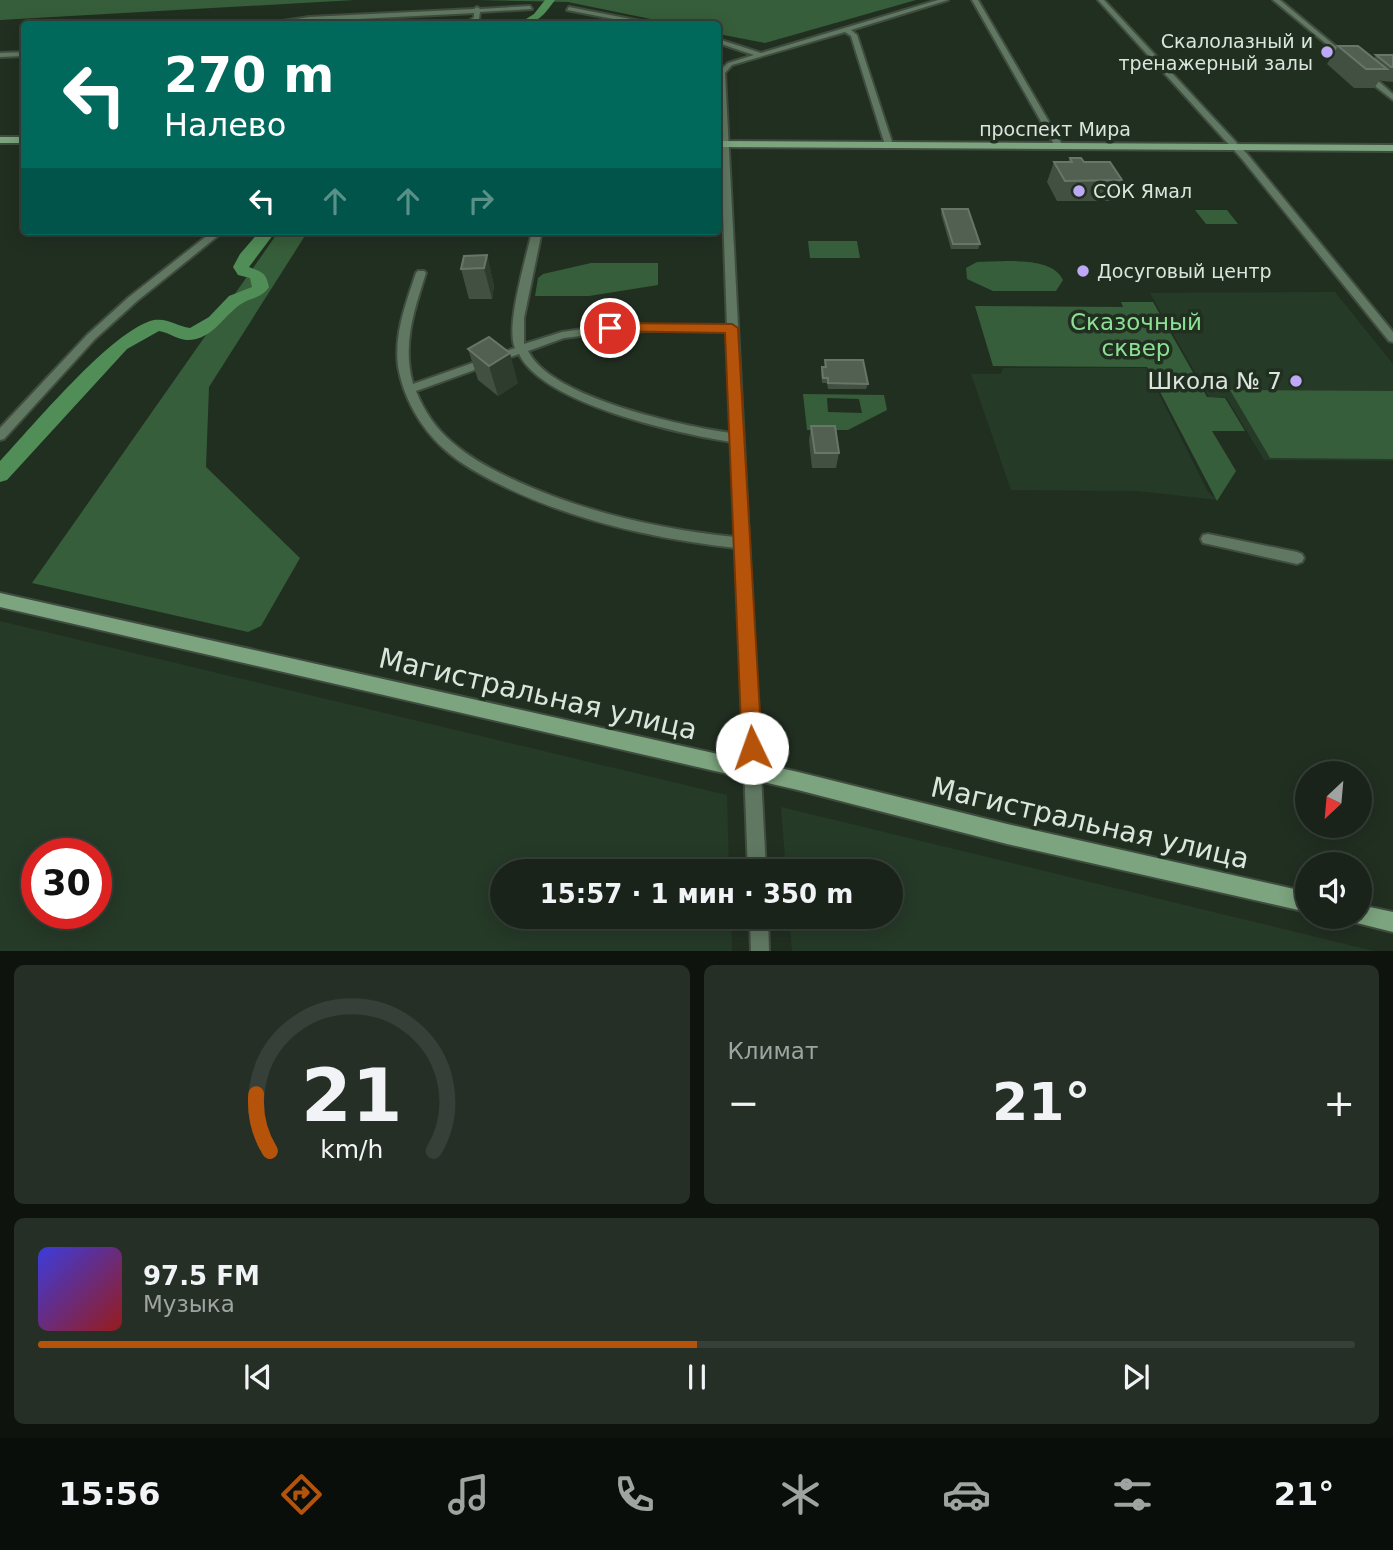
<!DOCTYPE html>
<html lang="ru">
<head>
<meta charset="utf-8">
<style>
  body { margin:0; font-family:"DejaVu Sans",sans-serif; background:#262f26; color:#f1f3f6; height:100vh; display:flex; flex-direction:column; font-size:26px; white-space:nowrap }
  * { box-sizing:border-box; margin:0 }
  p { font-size:23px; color:#9fa4a2 }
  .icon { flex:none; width:38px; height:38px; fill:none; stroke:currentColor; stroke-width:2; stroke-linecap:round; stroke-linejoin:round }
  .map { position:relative; height:951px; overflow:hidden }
  .details { display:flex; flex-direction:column; gap:14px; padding:14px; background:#0e130e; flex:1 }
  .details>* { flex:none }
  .hud { position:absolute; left:21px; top:21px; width:700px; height:214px; border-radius:7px; box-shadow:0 4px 18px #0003,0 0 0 2px #374038; background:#00695c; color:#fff; overflow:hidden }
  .needle { width:46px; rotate:206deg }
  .buttons { position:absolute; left:1295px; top:761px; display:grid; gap:14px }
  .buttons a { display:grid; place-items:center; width:77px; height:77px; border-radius:50%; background:#192319; box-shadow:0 4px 18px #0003,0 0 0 2px #374038; font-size:35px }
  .speed { position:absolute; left:21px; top:838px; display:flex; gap:14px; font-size:35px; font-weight:700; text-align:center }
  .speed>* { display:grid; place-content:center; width:91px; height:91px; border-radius:50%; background:#192319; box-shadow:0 4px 18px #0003,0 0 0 2px #374038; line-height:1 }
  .speed .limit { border:10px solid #d22; background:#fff; color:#111 }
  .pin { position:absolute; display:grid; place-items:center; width:60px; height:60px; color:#fff; margin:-30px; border:4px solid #fff; border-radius:50%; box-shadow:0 2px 7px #0007 }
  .me { position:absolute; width:77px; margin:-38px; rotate:357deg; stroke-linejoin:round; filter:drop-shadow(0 0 5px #0008) }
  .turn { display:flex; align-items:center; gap:24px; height:147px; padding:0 28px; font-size:32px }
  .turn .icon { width:91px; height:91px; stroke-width:2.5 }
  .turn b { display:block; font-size:49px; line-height:60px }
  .lanes { display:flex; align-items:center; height:66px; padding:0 28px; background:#0003; justify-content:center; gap:35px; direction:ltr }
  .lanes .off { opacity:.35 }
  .big { font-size:52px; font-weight:600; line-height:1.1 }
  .details .tile { flex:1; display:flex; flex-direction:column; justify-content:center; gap:10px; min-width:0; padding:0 24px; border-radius:10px; background:#262f26 }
  .details .dial { align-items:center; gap:0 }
  .dial svg { height:182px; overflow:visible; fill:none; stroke:#374038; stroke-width:7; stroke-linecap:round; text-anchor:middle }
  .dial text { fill:#f1f3f6; stroke:none }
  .song { display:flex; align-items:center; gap:21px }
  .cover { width:84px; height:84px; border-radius:10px; background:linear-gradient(135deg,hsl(240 70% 55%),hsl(0 70% 35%)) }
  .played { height:7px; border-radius:4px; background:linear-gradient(90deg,#b45309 50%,#374038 50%) }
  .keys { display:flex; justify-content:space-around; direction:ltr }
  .heat { display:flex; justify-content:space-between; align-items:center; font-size:38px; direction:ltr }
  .details .tiles { flex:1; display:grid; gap:14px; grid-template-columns:1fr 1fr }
  .tile:last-child { grid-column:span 2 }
  .trip { position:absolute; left:490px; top:859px; width:413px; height:70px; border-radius:35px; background:#192319; box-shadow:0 4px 18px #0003,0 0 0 2px #374038; font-weight:600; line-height:70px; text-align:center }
  .menu { display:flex; height:112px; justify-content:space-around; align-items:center; background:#0a0e0a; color:#9fa4a2 }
  .menu .icon { width:49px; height:49px }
  .menu .on { color:#b45309 }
  .menu b { font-size:32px; color:#f1f3f6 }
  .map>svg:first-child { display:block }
  .built { fill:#263a28; fill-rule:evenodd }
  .green { fill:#375e3a; fill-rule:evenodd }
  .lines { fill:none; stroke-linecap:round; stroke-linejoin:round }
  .river { fill:#518d56; fill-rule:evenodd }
  .minor-casing { stroke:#3f4c3f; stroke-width:4 }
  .secondary-casing { stroke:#3f4c3f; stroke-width:4 }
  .minor { fill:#607861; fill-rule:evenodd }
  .secondary { fill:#7ca47e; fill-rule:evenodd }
  .wall { fill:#425042 }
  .shaded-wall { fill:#2e3c2e }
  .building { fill:#526052; stroke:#687568; stroke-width:2 }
  .route { fill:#b45309; stroke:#753606; stroke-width:2 }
  .poi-dot { fill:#bda9f5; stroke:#212f21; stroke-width:2.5 }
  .labels { text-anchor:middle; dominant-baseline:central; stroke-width:7; stroke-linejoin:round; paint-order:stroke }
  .far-poi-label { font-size:19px; fill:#dbe5dc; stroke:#212f21; text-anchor:start }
  .far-street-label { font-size:19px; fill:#dbe5dc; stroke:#212f21 }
  .park-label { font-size:23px; fill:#8cdf93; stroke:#212f21 }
  .poi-label { font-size:23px; fill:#dbe5dc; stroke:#212f21; text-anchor:end }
  .near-street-label { font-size:28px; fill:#dbe5dc; stroke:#212f21 }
</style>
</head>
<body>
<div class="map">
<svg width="1393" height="952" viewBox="0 0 1393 952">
  <rect width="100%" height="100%" fill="#212f21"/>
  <!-- built -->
  <path class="built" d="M1335,292L1393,364V461L1264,460L1226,397H1209L1150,293Z
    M1003,368H1146L1208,492L1218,500L1138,491L1011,490L971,374H1001Z
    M0,621L727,795L729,871L502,872V917H731L732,951H0ZM96,854V914H37V854Z
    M781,807L1374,951H792L789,917H891V872L786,871Z"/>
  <!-- green -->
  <path class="green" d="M0,0H355L0,20Z
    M479,0H916L765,43L718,34V24H675L568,2Z
    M1195,210H1227L1238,224H1206Z
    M279,231H308L209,387L206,467L300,558L261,626L248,632L32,583Z
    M808,241H857L860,258H810Z
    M977,262C1001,262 1052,255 1063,280L1056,291H993L967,279L966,268Z
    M591,263H658V285L589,296H535L538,278L543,274Z
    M1121,302H1153L1207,397L1225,398L1245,431H1212L1236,471L1217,501L1147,367L993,366L975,306L1123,307Z
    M1230,390L1393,391V459L1270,458Z
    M803,394L884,395L887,410L848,430H807ZM827,398L859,399L862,413L828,412Z"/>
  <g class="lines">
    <!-- river -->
    <path class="river" d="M545,0H555C544,15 538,24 518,24L534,14Z
      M260,231H276L249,267C262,272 266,272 269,287C262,298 252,297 241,304C223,316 212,341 186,340C176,339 168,332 159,331L127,349L7,480L0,482V461C32,427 113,329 154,320C168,318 177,326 190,328L209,317L229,296L252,287L250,278L238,275L233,267L240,254Z"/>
    <!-- minor casing -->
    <g class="minor-casing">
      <path id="minor" d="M938,0H948L851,30L857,35L893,145L892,147L885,145L851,36L845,32L732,65L725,73L766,872H748L736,548C655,539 574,521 501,485C481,475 460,464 443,448C420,427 403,397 398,366C394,334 406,303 416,273L418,271H424L426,273C414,310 402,345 413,384L515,348C505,326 527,256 532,231H542L524,318V344L562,332L604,326L727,325L718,72L728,63L754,55L718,43V39L761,53ZM647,331H727L731,433C682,426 551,398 528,351L564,338L604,333ZM519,354C543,404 680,434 732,442L735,537C657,529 579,511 508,477C489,468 469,457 453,443C436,429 424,411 416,391Z
        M972,0H978L1063,146L1062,148L1055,146Z
        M1098,0H1104L1248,155L1393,332V342L1389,341L1242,159Z
        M1273,0H1280L1351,59V61H1347Z
        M530,6L532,9L480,12L479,19L472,24H465L474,17V13L263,24L309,17L474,9L477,7L480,9Z
        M569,7L646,22L649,24H639L567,10Z
        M24,52V56L0,57V53Z
        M1362,72H1368L1393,94V100L1362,76Z
        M213,231H224L137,301L95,339L4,439L0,440V428L87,335L129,297Z
        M1208,534L1297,552L1302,554L1304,558L1302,562L1297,564L1208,544L1203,543L1201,539L1203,535Z
        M750,917H768L769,952H751Z"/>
    </g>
    <!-- secondary casing -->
    <g class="secondary-casing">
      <path id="secondary" d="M0,137H24V143H0Z
        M718,141L1393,145V151L718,147Z
        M0,593L798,772L1007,824L1307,892V912L1007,844L798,790L0,607Z
        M1360,905L1393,912V932L1353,922L1351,917H1360Z"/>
    </g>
    <!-- minor -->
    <use href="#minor" class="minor"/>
    <!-- secondary -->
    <use href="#secondary" class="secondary"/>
  </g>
  <!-- wall -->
  <path class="wall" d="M1338,46L1374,59L1376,55H1393V82L1382,81L1380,80L1374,88H1354L1327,64Z
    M1070,158L1084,162L1122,180L1113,201H1057L1047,182L1054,162H1068Z
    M942,209L980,244L978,249H951L941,214Z
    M487,255L494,286L492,299H469L461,269Z
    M468,349L518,383L498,396L478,380Z
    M825,360L868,384L866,389H828L827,383H822L821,372L822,367H824Z
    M811,426L839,453L836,468H812L809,441Z"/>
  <!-- shaded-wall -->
  <path class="shaded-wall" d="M487,255L494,286L492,299L484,268Z
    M510,353L518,383L498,396L489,366Z"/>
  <!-- building -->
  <path class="building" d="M1338,46H1358L1387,69H1366Z
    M1376,55H1393V67H1391Z
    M1070,158H1081L1084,162H1110L1122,180L1065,181L1054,162H1072Z
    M942,209H968L980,244H953Z
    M487,255L484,268L461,269L464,256Z
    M489,337L510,353L489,366L468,349Z
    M825,360H863L868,384L828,383V378H823L822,367H826Z
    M811,426H835L839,453H815Z"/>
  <!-- route -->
  <path class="route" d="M610,323L732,324L738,328L762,748L759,755L752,758L745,755L742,748L725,333L605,331V325Z"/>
  <!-- markers -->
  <g class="poi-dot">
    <circle cx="1327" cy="52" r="7"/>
    <circle cx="1079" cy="191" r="7"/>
    <circle cx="1083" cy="271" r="7"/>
    <circle cx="1296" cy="381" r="7"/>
  </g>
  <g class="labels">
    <!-- far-poi labels -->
    <g class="far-poi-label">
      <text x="1313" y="41" text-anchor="end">Скалолазный и<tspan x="1313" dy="22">тренажерный залы</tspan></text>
      <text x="1093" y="191">СОК Ямал</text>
      <text x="1097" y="271">Досуговый центр</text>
    </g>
    <!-- far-street labels -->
    <g class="far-street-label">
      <text x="1055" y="129">проспект Мира</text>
    </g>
    <!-- park labels -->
    <g class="park-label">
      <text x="1136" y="322">Сказочный<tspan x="1136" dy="26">сквер</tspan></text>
    </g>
    <!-- poi labels -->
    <g class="poi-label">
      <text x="1282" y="381">Школа № 7</text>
    </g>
    <!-- near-street labels -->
    <g class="near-street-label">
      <text transform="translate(538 694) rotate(13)">Магистральная улица</text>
      <text transform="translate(1090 823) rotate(13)">Магистральная улица</text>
    </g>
  </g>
</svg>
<div class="buttons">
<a><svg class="needle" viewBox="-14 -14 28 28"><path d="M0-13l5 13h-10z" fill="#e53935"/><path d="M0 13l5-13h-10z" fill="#9fa4a2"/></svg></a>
<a><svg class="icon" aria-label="sound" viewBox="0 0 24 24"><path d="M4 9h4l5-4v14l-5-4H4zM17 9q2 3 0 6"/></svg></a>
</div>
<div class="speed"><div class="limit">30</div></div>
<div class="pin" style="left:610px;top:328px;background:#d93025"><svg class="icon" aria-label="arrive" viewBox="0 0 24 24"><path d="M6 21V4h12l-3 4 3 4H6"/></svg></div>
<svg class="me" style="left:752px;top:748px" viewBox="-20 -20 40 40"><circle r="19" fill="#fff"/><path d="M0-13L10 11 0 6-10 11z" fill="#b45309"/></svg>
<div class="trip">15:57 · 1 мин · 350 m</div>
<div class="hud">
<div class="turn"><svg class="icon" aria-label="left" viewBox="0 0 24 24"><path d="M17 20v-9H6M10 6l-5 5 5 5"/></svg><div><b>270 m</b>Налево</div></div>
<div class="lanes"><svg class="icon" aria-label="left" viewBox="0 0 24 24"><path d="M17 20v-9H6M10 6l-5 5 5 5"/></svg><svg class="icon off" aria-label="ahead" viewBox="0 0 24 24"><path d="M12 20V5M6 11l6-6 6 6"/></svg><svg class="icon off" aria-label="ahead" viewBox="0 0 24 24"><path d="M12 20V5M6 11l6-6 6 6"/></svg><svg class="icon off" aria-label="right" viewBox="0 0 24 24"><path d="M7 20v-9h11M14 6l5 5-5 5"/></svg></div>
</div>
</div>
<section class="details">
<div class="tiles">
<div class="tile dial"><svg viewBox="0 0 100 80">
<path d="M14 69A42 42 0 1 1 86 69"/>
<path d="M14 69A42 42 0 0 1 8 44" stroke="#b45309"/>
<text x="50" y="56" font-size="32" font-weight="700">21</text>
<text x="50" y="72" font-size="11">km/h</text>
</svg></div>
<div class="tile"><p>Климат</p>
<div class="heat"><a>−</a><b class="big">21°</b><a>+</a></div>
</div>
<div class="tile">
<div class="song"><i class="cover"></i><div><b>97.5 FM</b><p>Музыка</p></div></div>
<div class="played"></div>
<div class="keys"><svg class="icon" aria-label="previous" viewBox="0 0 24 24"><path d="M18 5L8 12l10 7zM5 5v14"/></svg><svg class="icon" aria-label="pause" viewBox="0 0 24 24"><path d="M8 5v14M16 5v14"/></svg><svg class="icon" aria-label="next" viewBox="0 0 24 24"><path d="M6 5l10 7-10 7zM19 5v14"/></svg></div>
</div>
</div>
</section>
<nav class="menu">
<b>15:56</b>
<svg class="icon on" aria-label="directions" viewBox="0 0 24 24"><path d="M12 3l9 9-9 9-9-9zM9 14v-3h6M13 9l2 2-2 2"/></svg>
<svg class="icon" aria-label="music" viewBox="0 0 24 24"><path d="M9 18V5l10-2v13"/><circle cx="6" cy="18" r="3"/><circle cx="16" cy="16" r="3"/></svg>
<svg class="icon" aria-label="phone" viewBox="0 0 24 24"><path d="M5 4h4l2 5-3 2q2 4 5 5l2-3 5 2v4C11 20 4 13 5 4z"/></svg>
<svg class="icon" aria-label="climate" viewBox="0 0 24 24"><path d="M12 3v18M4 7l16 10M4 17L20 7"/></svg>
<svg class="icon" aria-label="car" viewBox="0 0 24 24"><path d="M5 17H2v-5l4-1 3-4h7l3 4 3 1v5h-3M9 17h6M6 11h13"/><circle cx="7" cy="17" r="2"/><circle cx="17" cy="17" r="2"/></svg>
<svg class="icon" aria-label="filters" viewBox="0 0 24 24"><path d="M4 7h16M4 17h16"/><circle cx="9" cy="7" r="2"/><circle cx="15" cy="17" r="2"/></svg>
<b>21°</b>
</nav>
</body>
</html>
